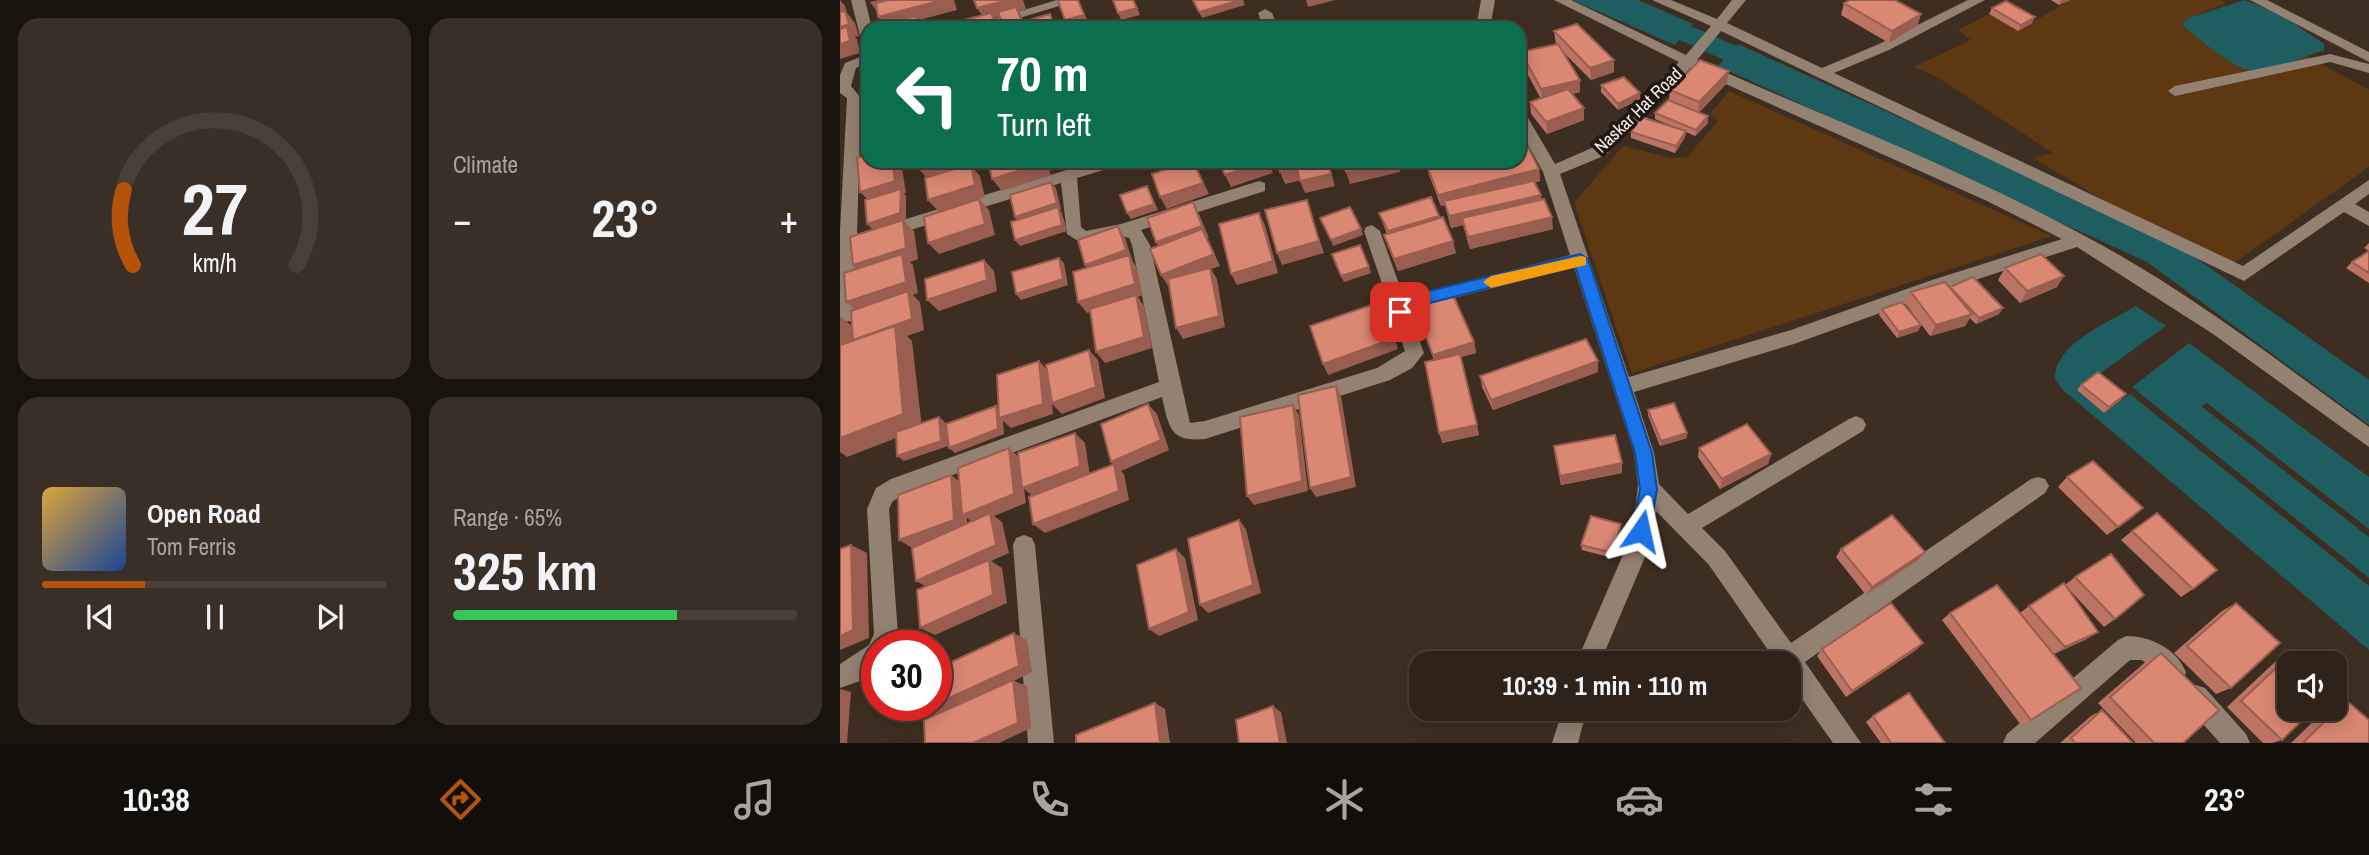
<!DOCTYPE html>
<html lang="en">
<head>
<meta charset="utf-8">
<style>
  body { margin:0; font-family:"Archivo Narrow",sans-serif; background:#3a2f26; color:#f1f3f6; height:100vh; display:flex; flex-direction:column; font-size:26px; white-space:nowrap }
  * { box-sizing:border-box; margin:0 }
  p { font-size:23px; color:#a7a4a2 }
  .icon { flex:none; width:38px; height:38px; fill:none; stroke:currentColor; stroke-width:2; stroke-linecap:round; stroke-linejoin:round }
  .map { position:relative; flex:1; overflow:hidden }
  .side { display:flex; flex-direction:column; gap:18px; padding:18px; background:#19130e; width:840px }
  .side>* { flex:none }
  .top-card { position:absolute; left:21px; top:21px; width:665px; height:147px; border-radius:21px; box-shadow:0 4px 18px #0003,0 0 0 2px #493f38; background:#0b6e4f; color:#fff; overflow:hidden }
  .tools { position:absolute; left:1437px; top:651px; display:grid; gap:14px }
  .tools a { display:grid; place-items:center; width:70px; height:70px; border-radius:14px; background:#2e2219; box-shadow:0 4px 18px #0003,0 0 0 2px #493f38; font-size:35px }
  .speed { position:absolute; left:21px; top:630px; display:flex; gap:14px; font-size:35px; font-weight:700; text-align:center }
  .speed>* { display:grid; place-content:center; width:91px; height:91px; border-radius:50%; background:#2e2219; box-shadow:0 4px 18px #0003,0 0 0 2px #493f38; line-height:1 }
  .speed .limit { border:10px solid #d22; background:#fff; color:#111 }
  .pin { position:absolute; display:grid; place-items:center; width:60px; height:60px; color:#fff; margin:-30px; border-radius:14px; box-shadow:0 4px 10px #0006 }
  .me { position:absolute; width:77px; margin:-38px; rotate:11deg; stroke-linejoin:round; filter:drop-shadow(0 0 5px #0008) }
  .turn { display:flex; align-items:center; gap:24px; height:147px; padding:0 21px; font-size:32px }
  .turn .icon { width:91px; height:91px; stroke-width:2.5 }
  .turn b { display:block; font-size:49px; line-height:60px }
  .big { font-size:52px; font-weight:700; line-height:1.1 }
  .side .card { flex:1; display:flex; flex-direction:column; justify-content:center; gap:10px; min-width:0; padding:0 24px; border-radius:21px; background:#3a2f26 }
  .side .dial { align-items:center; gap:0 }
  .dial svg { height:182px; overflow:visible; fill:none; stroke:#493f38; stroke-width:7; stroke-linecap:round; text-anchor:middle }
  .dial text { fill:#f1f3f6; stroke:none }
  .song { display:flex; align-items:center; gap:21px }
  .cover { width:84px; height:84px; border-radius:10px; background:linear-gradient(135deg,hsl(40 70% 55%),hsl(220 70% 35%)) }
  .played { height:7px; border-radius:4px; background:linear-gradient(90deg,#b45309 30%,#493f38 30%) }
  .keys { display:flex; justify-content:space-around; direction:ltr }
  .heat { display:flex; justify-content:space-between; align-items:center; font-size:38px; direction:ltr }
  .charge { height:10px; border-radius:5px; background:linear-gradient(90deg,#34c759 65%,#493f38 0) }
  .side .tiles { flex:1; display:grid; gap:18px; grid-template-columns:repeat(2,1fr) }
  .trip { position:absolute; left:569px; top:651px; width:392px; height:70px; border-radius:21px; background:#2e2219; box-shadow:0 4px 18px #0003,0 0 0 2px #493f38; font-weight:700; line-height:70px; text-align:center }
  .tab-bar { display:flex; height:112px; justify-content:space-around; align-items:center; background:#120e0a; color:#a7a4a2 }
  .tab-bar .icon { width:49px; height:49px }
  .tab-bar .on { color:#b45309 }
  .tab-bar b { font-size:32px; color:#f1f3f6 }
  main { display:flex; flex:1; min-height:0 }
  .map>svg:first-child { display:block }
  .green { fill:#5d3812 }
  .water { fill:#1e5e61 }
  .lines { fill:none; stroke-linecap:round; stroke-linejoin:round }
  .canal { fill:#1e5e61; fill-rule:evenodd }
  .minor { fill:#938171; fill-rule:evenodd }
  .wall { fill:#bb7463 }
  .shaded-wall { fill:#995e50 }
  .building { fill:#da8773; stroke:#995e50; stroke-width:2 }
  .route { fill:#1a73e8; stroke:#114b97; stroke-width:2 }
  .slow { fill:#f59e0b }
  .labels { text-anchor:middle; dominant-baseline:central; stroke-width:7; stroke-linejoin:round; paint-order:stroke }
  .street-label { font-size:18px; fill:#fbf0e8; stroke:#1f1812 }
</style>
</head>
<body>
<main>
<section class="side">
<div class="tiles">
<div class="card dial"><svg viewBox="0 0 100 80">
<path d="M14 69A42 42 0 1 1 86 69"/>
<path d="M14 69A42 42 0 0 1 10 36" stroke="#b45309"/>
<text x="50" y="56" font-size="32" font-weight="700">27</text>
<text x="50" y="72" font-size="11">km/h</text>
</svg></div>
<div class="card"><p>Climate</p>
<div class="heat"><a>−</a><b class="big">23°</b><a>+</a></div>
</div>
<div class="card">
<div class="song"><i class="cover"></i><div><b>Open Road</b><p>Tom Ferris</p></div></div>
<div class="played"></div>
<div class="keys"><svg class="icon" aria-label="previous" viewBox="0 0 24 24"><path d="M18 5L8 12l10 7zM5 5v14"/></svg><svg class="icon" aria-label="pause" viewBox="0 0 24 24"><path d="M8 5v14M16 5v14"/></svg><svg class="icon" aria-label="next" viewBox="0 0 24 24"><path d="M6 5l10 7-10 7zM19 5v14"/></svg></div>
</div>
<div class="card"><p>Range · 65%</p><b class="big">325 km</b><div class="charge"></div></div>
</div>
</section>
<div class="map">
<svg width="1529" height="743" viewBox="0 0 1529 743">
  <rect width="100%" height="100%" fill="#3e2e21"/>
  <!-- green -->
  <path class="green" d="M1230,0H1382L1387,3L1351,17L1343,26C1353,34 1393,66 1401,67C1421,69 1448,62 1467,56L1529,90V167L1383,271L1193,158L1213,153L1097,77L1074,67L1131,40L1118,30L1149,14L1178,31Z
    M889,91L1212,236L792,373L734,203L783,146L831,158L847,157L878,121L870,114Z"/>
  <!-- water -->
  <path class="water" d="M732,0H798L853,24L835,45Z
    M1405,0L1440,14L1484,44V50C1463,57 1433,72 1410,70C1394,69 1358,38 1343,26V22L1351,17Z
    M898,44L1266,211L1353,256L1529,380V425L1307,262L878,66Z
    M1296,306L1326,326L1237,390L1264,413L1290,394L1529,586V650L1222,389L1215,378C1215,343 1270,322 1296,306Z
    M1349,343L1529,477V529L1367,403L1361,406L1529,537V578L1292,387Z"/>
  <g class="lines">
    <!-- canal -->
    <path class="canal" d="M760,0H792L941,66L945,72L941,78H923L764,5Z"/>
    <!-- minor -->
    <path class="minor" d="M11,0H25L32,28H28V44L21,40Z
      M217,0H239L146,28H124Z
      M641,0H655L650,28H636Z
      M714,0H731L846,55L871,26L812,0H831L877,19L892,0H906L887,23L982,68L1039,44L1128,0H1145L1049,50L994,73L1403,266L1529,180V194L1515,204L1529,212V226L1504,212L1404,281L881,31L857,60C986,117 1119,168 1243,235C1344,288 1437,360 1529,427V447L1373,334L1237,247L1104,290L954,344L794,392L814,453L819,484L848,514L1009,419L1016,416L1023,419L1026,425L1023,431L862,528L885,551L951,643L1191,479L1198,477L1205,479L1209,486L1205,493L965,662L1021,743H993L948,679V663H937L869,565L816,511L805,557L760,663H736L782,557L795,512L798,485L794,453L734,267L579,307L570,314L584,353L572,368L550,380L365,439C330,442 329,428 322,397L65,493L52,502L49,509L58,635L53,646H37V669L26,679L0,688V664L29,645L34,634L27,509L36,488L51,479L319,382L292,245L289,238L282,236L243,244L227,234L221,183L16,247L14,316L11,321L0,322V231L7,98L0,93V75L5,63L28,54V63L16,68L11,86L21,98L17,234L256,161H282L280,165L237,178L241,227L246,231L281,224L419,181L425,183V191L301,230L310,245L350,423L365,421L537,368L565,351L524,231L526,227L532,225L540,231L564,298L730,255L703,172L679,128V109L684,111L715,164L754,147L839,62ZM850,68L1147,201L1222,239L1092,280L951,330L789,377L720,174L766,155Z
      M1410,0H1427L1529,52V62Z
      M425,9L432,13L438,28H424L418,13Z
      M1490,54L1529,64V73L1490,62L1335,96L1328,91L1335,86Z
      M184,535L192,538L195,545L214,743H188L173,545L176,538Z
      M1286,636C1310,636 1336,648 1346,672L1343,681L1334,684L1302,660H1290L1195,743H1163L1167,734L1278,640Z
      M1356,685L1365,688L1406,734L1410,743H1380L1347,706L1344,697L1347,688Z
      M723,709H747L738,743H712Z"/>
  </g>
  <!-- wall -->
  <path class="wall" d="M1211,0H1230L1219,5Z
    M1004,3L1081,14L1077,26L1049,43L1001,15Z
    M1152,8L1192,23L1178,31L1149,14Z
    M714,31L774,72L751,80L723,52L740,92L732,94L744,120L707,134L691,114L690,102L701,99L682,64L681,52L716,44Z
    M887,83L859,112L868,116V123L855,136L846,132L845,137L835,153L791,138V132L837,128L815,119V113L829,100L830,90Z
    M761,85L800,99L778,110L761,92Z
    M586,163L699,169L700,181L695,182L713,229L630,249L623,225L611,228L605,205L601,206L589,175Z
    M539,213L600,218L616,253L558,271L548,246L544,235L547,234Z
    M1529,243V251L1524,248Z
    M1529,251V283L1506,268L1512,262Z
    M1165,268L1217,287L1180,303L1158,280Z
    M1110,287L1159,314L1136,324L1130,318L1125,326L1090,336L1065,303L1071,292Z
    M574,307L634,342L636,353L621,357L639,435L602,443L594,360Z
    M1042,309L1081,325L1078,331L1057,338L1039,315Z
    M758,372L653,410L642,387L640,376Z
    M1241,385L1281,400L1264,413L1237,390Z
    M808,410L847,438L820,446L808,415Z
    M714,446L782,473L721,485L715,456Z
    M859,448L931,454L928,464L880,489L858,457Z
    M1227,477L1303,508L1267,535L1218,487Z
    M781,524V528L773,558L742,550L741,545Z
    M1292,531L1353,589L1341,597L1281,540Z
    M1001,549L1078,560L1026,595L996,557Z
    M1235,577L1275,619L1264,627L1225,585Z
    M1396,603L1391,688L1376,694L1334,653L1382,611Z
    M1189,606L1247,639L1214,654L1196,633L1191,720L1181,725L1102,620L1110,613H1180Z
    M1083,643L1076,650L1006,697L977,656L982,649Z
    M1321,653L1343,743H1296L1258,703L1309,659Z
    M1451,654L1442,740L1432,743H1423L1387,707L1436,661Z
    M1506,700L1529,743H1451L1486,709H1494V704Z
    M1262,710L1293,743H1220L1251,716Z
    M1033,716L1105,743H1041L1026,722Z"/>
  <!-- shaded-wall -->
  <path class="shaded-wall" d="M0,0L5,6L7,13L15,23L19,36L15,37L17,39L20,53L0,59Z
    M38,0H94L39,14L30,2Z
    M102,0H114L117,10L79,20L82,28H46L38,17Z
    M168,0H183L186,9L179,11L187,28H185L178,11L155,18L161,28H157L145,20L137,8Z
    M238,0L248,21L229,26L225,20Z
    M294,0L300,15L281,20L278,13Z
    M400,0H403L405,5L362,18L359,12Z
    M466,0H495L468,7Z
    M1221,0H1230L1219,5Z
    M1081,14L1077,26L1049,43L1052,31Z
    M1195,17L1192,23L1178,31L1181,25Z
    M774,60V72L751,80L750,68Z
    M889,71L887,83L858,114L859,102Z
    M740,80V92L702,101L701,89Z
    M800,93V99L778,110V104Z
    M744,108V120L707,134L706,122Z
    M868,116V123L855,136L856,130Z
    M846,131L845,137L835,153L836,146Z
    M52,161H61L66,193H64L66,196V219L63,220L74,231L78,259L70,262L73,265L78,293L73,295L80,302L84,330L67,336L72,341L82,428L7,457L0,452V316L13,327L19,313L6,302L26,277L13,265L33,230L27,224L31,203L20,192Z
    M102,161H151L132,167L140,176L145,197L99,212L88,200L89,180L78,168Z
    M202,161H206L211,175L162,191L152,179Z
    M339,161L379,162L357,169L369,194L327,209L320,197L325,180L318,168Z
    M428,161L433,173L391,187L385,175Z
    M487,161H488L495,186L465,193L460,181Z
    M557,161L560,172L510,184L506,172Z
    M457,168L462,180L445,184L440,172Z
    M699,169L700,181L601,206L598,195Z
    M211,182L216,188L221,209L220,210L222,213L227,231L180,246L175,240L180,223L175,217Z
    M307,186L318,210L291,219L287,213Z
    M701,195L702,207L622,218L623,225L611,228L609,216Z
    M139,199L149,210L155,235L99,254L88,243Z
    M467,200L484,253L442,265L437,253Z
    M353,202L359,214L369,238H367L380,266L371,269L377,279L385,327L343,339L336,328L370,270L328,286L321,275L323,254L316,242Z
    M419,213L425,225L438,273L397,285L391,274Z
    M599,216L602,227L551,243L548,231Z
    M712,217L713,229L630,249L628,237Z
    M278,226L285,238L293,262L296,266L303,295L298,297L304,306L312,348L265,363L256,352L296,298L247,313L238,302L253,276L245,265Z
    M521,229L523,235L493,246L491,240Z
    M613,241L616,253L558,271L554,259Z
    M219,258L224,263L228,285L181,300L176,294Z
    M144,260L154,271L157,291L99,311L87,300Z
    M529,267L531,273L504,282L501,276Z
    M1224,276L1217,287L1180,303L1187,291Z
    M1163,308L1159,314L1136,324L1139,318Z
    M1132,314L1125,326L1090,336L1096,325Z
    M1081,325L1078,331L1057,338L1059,332Z
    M555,338L558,349L488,375L483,364Z
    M634,342L636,353L621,357L639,435L602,443L599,433L596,366L593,355Z
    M249,350L258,360L265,398L222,414L212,404L213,414L171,428L163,421L164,434L115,453L109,448L156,406L161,411L199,361L209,372Z
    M758,361V372L653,410L651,400Z
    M496,386L501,396L516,487L476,497L470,488Z
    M1286,394L1281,400L1264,413L1269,407Z
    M308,404L317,414L329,450L281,471L284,474L289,500L205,533L193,524L274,465L271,462Z
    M453,405L459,415L468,491L414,505L407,496Z
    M99,417L106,423L108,446L64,461L57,456Z
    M235,433L245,443L250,476L194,497L184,489L186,503L154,516L162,522L169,553L151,561L162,568L167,603L95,635L80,628L91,589L76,581L135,524L127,518V528L74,549L59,540L111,475L124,485L169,448L180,458Z
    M847,433V438L820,446L821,441Z
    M931,454L928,464L880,489L882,479Z
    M782,463V473L721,485L720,476Z
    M1303,508L1292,518L1267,535L1278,527Z
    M399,520L406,529L421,593L368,613L360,605Z
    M781,524V528L773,558V553Z
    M11,545L27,553L29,638L0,650V636Z
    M336,549L345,558L358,620L319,636L309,629Z
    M1085,552L1078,560L1026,595L1032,587Z
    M1258,632L1247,639L1214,654L1225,647Z
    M174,633L187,640L192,672L174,681L187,686L191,728L159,743H133L94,718L78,713L94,705H96Z
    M1083,643L1076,650L1006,697L1012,691Z
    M0,689L11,692L7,743H0Z
    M315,703L325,709L330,743H320Z
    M433,706L441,712L447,743H440Z"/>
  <!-- building -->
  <path class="building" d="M49,0H102L38,17L36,3Z
    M134,0H168L137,8Z
    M220,0H238L244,15L225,20L218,1Z
    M273,0H293L297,8L278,13Z
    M353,0H400L359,12Z
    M1010,0H1055L1081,14L1052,31L1004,3Z
    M1166,1L1195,17L1181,25L1152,8Z
    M176,7L185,28H164L158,12Z
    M5,11L9,24L0,27V12Z
    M151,13L157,28H127L124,20Z
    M210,14L215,28H194L192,19Z
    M76,16L78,28H41V25Z
    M737,24L774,60L750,68L714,31Z
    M7,27L10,41L0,44V29Z
    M718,44L740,80L701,89L681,52Z
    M28,57V98L27,99L21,58Z
    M860,60L889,71L859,102L830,90Z
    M784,77L800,93L778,104L761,85Z
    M728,89L744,108L706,122L690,102Z
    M828,100L868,116L856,130L815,113Z
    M28,101V121H26L24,102Z
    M801,117L846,131L836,146L791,132Z
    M28,137V148L26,149L25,138Z
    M684,139L699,169L598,195L586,163L593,161H679V140Z
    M28,154V161H52L55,181L20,192L17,158Z
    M77,161H102L78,168Z
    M148,161H202V163L152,179Z
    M316,161H339L318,168Z
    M353,161L363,183L320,197L312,174Z
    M378,161H427L385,175Z
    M437,161H487L491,174L460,181L457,168L440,172Z
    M503,161H554L506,172Z
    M131,164L135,185L88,200L85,178Z
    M694,181L701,195L609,216L604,201Z
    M211,182L217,203L175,217L170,195Z
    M307,186L314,204L287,213L280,195Z
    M61,189L60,213L27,224L25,200Z
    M591,197L599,216L548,231L539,213Z
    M139,199L145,224L88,243L84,217Z
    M704,199L712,217L628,237L622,218Z
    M467,200L479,241L437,253L425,210Z
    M353,202L362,226L316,242L307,218Z
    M218,207L222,225L175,240L171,222Z
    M510,207L521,229L491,240L480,218Z
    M419,213L433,261L391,274L379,224Z
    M603,217L613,241L554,259L544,235Z
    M63,220L66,248L13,265L10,237Z
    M278,226L286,250L245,265L238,240Z
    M362,229L374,254L321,275L310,249Z
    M520,245L529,267L501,276L492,254Z
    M1529,251V273L1512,262Z
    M62,254L66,282L6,302L4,273Z
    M1201,254L1224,276L1187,291L1165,268Z
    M289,255L295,284L238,302L233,272Z
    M219,258L223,279L176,294L172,272Z
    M144,260L147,280L87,300L85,279Z
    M370,268L379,316L336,328L328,279Z
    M1133,277L1163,308L1139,318L1110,287Z
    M1105,282L1132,314L1096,325L1071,292Z
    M68,291L72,319L13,340L11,311Z
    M296,295L304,337L256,352L250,309Z
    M613,295L634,342L593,355L574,307Z
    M540,302L555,338L483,364L470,326Z
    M1062,302L1081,325L1059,332L1042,309Z
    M0,317L2,341L0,342Z
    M55,326L63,414L0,438V345Z
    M746,339L758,361L651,400L640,376Z
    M249,350L256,387L212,403L206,365Z
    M620,354L637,425L599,433L585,362Z
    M199,361L203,404L159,418L157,375Z
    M1258,372L1286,394L1269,407L1241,385Z
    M496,386L511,477L470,488L458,395Z
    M834,403L847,433L821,441L808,410Z
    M308,404L321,440L271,462L261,424Z
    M453,405L462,481L407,496L400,417Z
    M156,406L158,429L109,448L106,424Z
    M99,417L101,441L57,456L56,432Z
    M907,424L931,454L882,479L859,448Z
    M235,433L240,466L182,488L178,453Z
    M775,435L782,463L720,476L714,446Z
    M169,448L174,494L122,515L118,468Z
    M1253,461L1303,508L1278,527L1227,477Z
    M274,464L279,491L193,524L189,497Z
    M111,475L114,520L59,540L58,495Z
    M150,513L156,545L76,581L72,548Z
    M1317,513L1377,570L1353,589L1292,531Z
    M1052,515L1085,552L1032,587L1001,549Z
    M751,516L781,524L773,553L741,545Z
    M399,520L413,585L360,605L348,539Z
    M11,545L13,630L0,636V549Z
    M336,549L349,612L309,629L297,565Z
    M1271,554L1304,595L1275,619L1235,577Z
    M149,560L153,595L80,628L77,590Z
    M1224,583L1258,632L1225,647L1189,606Z
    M1157,585L1241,688L1191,720L1110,613Z
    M1051,603L1083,643L1012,691L982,649Z
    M1396,603L1440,643L1391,688L1347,646Z
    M174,633L179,666L96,704V669Z
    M1321,653L1379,710L1343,743H1314L1270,697Z
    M1451,654L1461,663H1449V709H1474L1442,740L1401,701Z
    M173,680L178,723L133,743H85L84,720Z
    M1069,693L1105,743H1051L1033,716Z
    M1506,700L1529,720V743H1463Z
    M315,703L320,743H236V735Z
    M77,705H94L78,713Z
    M433,706L440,743H399L396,720Z
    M1262,710L1293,743H1235L1231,738Z"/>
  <!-- route -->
  <path class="route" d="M740,254L748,259L812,453L817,489L810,531L807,537L801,539L794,537L792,531L800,489L795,453L735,266L578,306L560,318L553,312L573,295Z"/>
  <!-- slow -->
  <path class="slow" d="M741,256L746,257V265L651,288L643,282L651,276Z"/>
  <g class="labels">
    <!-- street labels -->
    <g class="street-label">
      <text transform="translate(798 110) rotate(-44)">Naskar Hat Road</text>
    </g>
  </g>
</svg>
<div class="tools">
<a><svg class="icon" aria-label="sound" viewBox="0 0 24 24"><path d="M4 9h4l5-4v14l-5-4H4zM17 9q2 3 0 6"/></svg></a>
</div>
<div class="speed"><div class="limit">30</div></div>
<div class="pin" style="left:560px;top:312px;background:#d93025"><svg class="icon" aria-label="arrive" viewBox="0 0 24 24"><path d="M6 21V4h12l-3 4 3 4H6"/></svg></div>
<svg class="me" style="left:801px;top:531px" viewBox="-20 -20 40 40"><path d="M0-17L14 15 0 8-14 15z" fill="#1a73e8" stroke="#fff" stroke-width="4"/></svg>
<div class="trip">10:39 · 1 min · 110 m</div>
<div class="top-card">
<div class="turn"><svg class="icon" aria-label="left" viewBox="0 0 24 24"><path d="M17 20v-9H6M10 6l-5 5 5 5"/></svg><div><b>70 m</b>Turn left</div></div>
</div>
</div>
</main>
<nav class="tab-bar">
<b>10:38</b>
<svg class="icon on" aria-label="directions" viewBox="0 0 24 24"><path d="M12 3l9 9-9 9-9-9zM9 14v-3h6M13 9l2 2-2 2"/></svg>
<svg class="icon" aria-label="music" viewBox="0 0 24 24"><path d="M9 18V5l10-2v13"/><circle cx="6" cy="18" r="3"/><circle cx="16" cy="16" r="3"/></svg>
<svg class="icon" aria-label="phone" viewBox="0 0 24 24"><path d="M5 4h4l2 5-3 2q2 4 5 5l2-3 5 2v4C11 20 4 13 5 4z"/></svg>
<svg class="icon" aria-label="climate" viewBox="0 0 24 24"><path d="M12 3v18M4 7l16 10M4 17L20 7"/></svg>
<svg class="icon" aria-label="car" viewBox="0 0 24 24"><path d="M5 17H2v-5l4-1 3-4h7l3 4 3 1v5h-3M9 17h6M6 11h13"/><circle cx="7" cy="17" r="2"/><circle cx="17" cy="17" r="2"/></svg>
<svg class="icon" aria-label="filters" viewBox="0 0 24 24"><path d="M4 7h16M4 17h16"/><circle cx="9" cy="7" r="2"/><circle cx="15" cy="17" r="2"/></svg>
<b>23°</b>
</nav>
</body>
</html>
